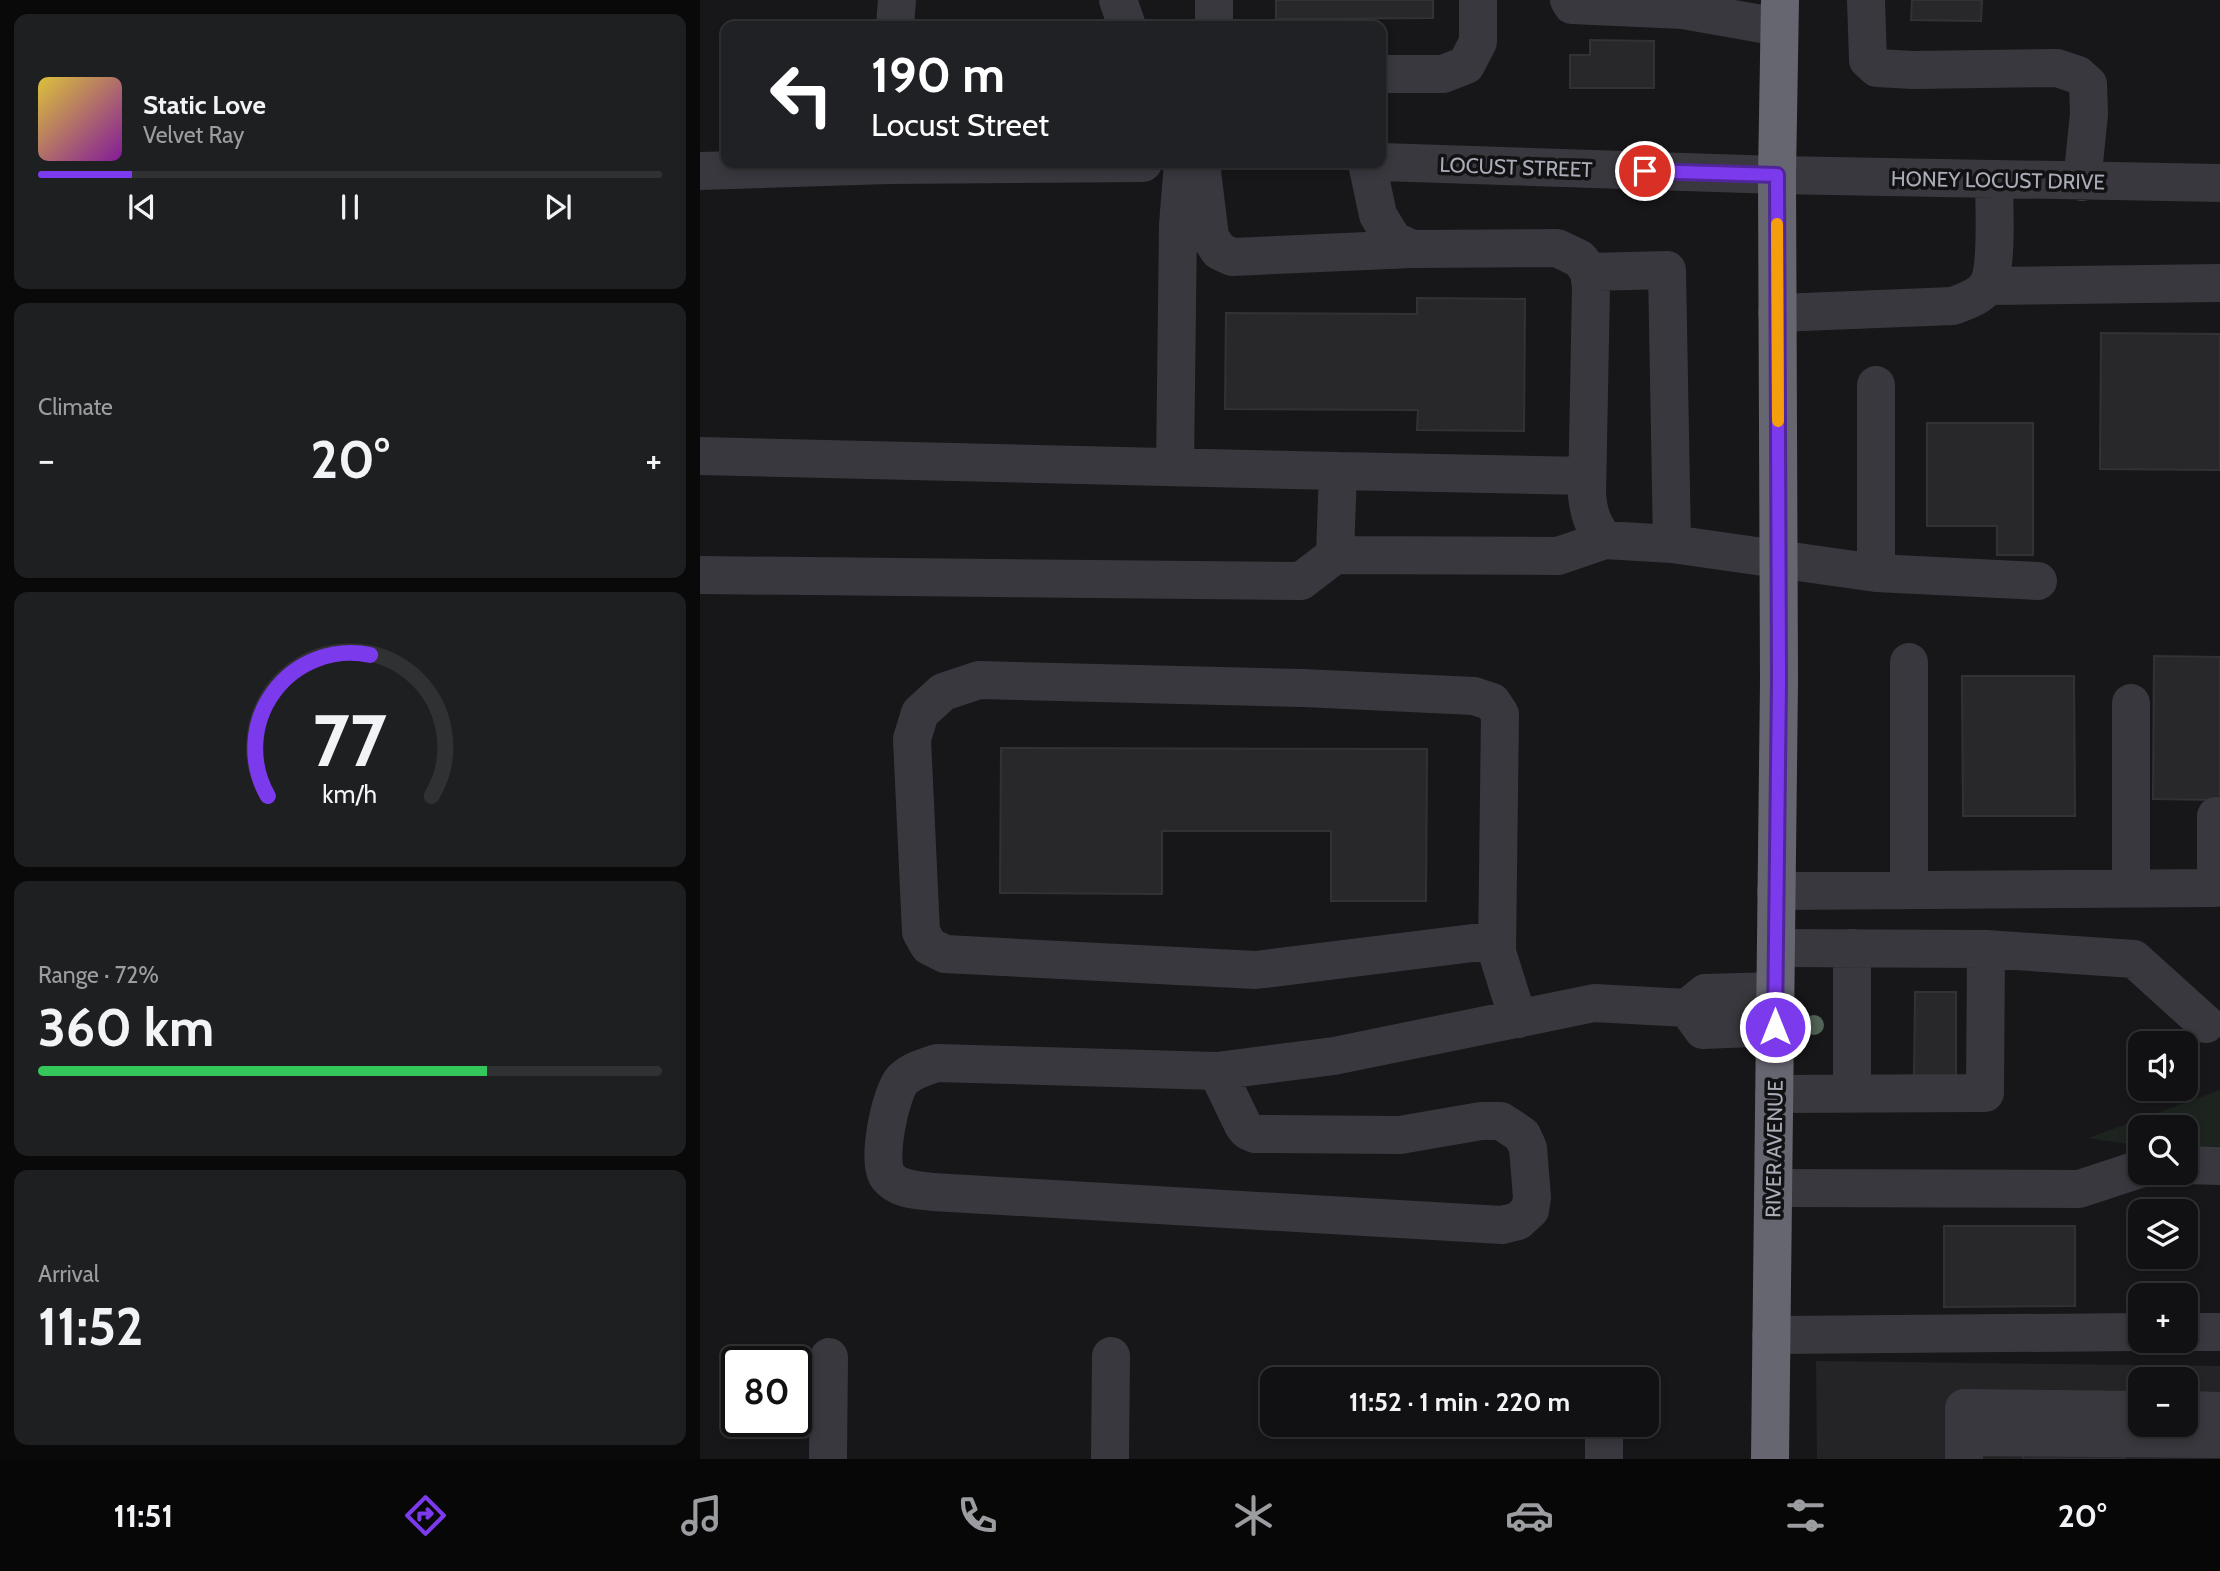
<!DOCTYPE html>
<html lang="en">
<head>
<meta charset="utf-8">
<style>
  body { margin:0; font-family:Cabin,sans-serif; background:#1e1f21; color:#f1f3f6; height:100vh; display:flex; flex-direction:column; font-size:26px; white-space:nowrap }
  * { box-sizing:border-box; margin:0 }
  p { font-size:23px; color:#9c9da0 }
  .icon { flex:none; width:38px; height:38px; fill:none; stroke:currentColor; stroke-width:2; stroke-linecap:round; stroke-linejoin:round }
  .map { position:relative; flex:1; overflow:hidden }
  .sheet { display:flex; flex-direction:column; gap:14px; padding:14px; background:#09090a; width:700px }
  .sheet>* { flex:none }
  .hud { position:absolute; left:21px; top:21px; width:665px; height:147px; border-radius:14px; box-shadow:0 4px 10px #0003,0 0 0 2px #303133; background:#202124; color:#fff; overflow:hidden }
  .tools { position:absolute; left:1428px; top:1031px; display:grid; gap:14px }
  .tools a { display:grid; place-items:center; width:70px; height:70px; border-radius:14px; background:#111113; box-shadow:0 4px 10px #0003,0 0 0 2px #303133; font-size:35px }
  .speed { position:absolute; left:21px; top:1346px; display:flex; gap:14px; font-size:35px; font-weight:700; text-align:center }
  .speed>* { display:grid; place-content:center; width:91px; height:91px; border-radius:50%; background:#111113; box-shadow:0 4px 10px #0003,0 0 0 2px #303133; line-height:1 }
  .speed .limit { border:4px solid #111; border-radius:10px; background:#fff; color:#111 }
  .pin { position:absolute; display:grid; place-items:center; width:60px; height:60px; color:#fff; margin:-30px; border:4px solid #fff; border-radius:50%; box-shadow:0 2px 7px #0007 }
  .me { position:absolute; width:77px; margin:-38px; rotate:0deg; stroke-linejoin:round; filter:drop-shadow(0 0 5px #0008) }
  .turn { display:flex; align-items:center; gap:24px; height:147px; padding:0 35px; font-size:32px }
  .turn .icon { width:91px; height:91px; stroke-width:2.5 }
  .turn b { display:block; font-size:49px; line-height:60px }
  .big { font-size:52px; font-weight:700; line-height:1.1 }
  .sheet .card { flex:1; display:flex; flex-direction:column; justify-content:center; gap:10px; min-width:0; padding:0 24px; border-radius:14px; background:#1e1f21 }
  .sheet .dial { align-items:center; gap:0 }
  .dial svg { height:182px; overflow:visible; fill:none; stroke:#303133; stroke-width:7; stroke-linecap:round; text-anchor:middle }
  .dial text { fill:#f1f3f6; stroke:none }
  .song { display:flex; align-items:center; gap:21px }
  .cover { width:84px; height:84px; border-radius:10px; background:linear-gradient(135deg,hsl(50 70% 55%),hsl(290 70% 35%)) }
  .played { height:7px; border-radius:4px; background:linear-gradient(90deg,#7c3aed 15%,#303133 15%) }
  .keys { display:flex; justify-content:space-around; direction:ltr }
  .heat { display:flex; justify-content:space-between; align-items:center; font-size:38px; direction:ltr }
  .charge { height:10px; border-radius:5px; background:linear-gradient(90deg,#34c759 72%,#303133 0) }
  .trip { position:absolute; left:560px; top:1367px; width:399px; height:70px; border-radius:14px; background:#111113; box-shadow:0 4px 10px #0003,0 0 0 2px #303133; font-weight:700; line-height:70px; text-align:center }
  .dock { display:flex; height:112px; justify-content:space-around; align-items:center; background:#070708; color:#9c9da0 }
  .dock .icon { width:49px; height:49px }
  .dock .selected { color:#7c3aed }
  .dock b { font-size:32px; color:#f1f3f6 }
  main { display:flex; flex:1; min-height:0 }
  .map>svg:first-child { display:block }
  .built { fill:#242326; fill-rule:evenodd }
  .green { fill:#1d241f }
  .building { fill:#28272a; stroke:#323135; stroke-width:2 }
  .lines { fill:none; stroke-linecap:round; stroke-linejoin:round }
  .minor { stroke:#38383e; stroke-width:38 }
  .highway { stroke:#65666f; stroke-width:38 }
  .tree { fill:#526357 }
  .route-casing { stroke:#51269a; stroke-width:18 }
  .route { stroke:#7c3aed; stroke-width:12 }
  .slow { stroke:#f59e0b; stroke-width:12 }
  .labels { text-anchor:middle; dominant-baseline:central; stroke-width:7; stroke-linejoin:round; paint-order:stroke }
  .street-label { font-size:21px; fill:#aaacb8; stroke:#121214 }
</style>
</head>
<body>
<main>
<section class="sheet">
<div class="card">
<div class="song"><i class="cover"></i><div><b>Static Love</b><p>Velvet Ray</p></div></div>
<div class="played"></div>
<div class="keys"><svg class="icon" aria-label="previous" viewBox="0 0 24 24"><path d="M18 5L8 12l10 7zM5 5v14"/></svg><svg class="icon" aria-label="pause" viewBox="0 0 24 24"><path d="M8 5v14M16 5v14"/></svg><svg class="icon" aria-label="next" viewBox="0 0 24 24"><path d="M6 5l10 7-10 7zM19 5v14"/></svg></div>
</div>
<div class="card"><p>Climate</p>
<div class="heat"><a>−</a><b class="big">20°</b><a>+</a></div>
</div>
<div class="card dial"><svg viewBox="0 0 100 80">
<path d="M14 69A42 42 0 1 1 86 69"/>
<path d="M14 69A42 42 0 0 1 59 7" stroke="#7c3aed"/>
<text x="50" y="56" font-size="32" font-weight="700">77</text>
<text x="50" y="72" font-size="11">km/h</text>
</svg></div>
<div class="card"><p>Range · 72%</p><b class="big">360 km</b><div class="charge"></div></div>
<div class="card"><p>Arrival</p><b class="big">11:52</b></div>
</section>
<div class="map">
<svg width="1520" height="1459" viewBox="0 0 1520 1459">
  <rect width="100%" height="100%" fill="#171719"/>
  <!-- built -->
  <path class="built" d="M1116,1361L1520,1366V1459H1117ZM1440,1379H1486V1424H1440Z"/>
  <!-- green -->
  <path class="green" d="M1520,1090V1146L1486,1148V1127H1440V1146L1388,1138Z"/>
  <!-- building -->
  <path class="building" d="M576,0H733V18L576,19Z
    M1212,0H1282L1281,21L1211,20Z
    M890,40L954,41V88H870V55H890Z
    M717,298L825,299L824,431L717,430L718,410L525,409L526,313L717,314Z
    M1401,333L1520,334V470L1400,469Z
    M1227,423H1333V555H1297V526H1227Z
    M1454,656L1520,657V800L1453,799Z
    M1262,676H1374L1375,816H1263Z
    M301,748L727,749L726,901H631V831H462V894L300,893Z
    M1215,992H1256V1080H1214Z
    M1244,1226H1375V1306L1244,1307Z
    M1323,1447L1424,1449V1459H1323Z"/>
  <g class="lines">
    <!-- minor -->
    <path class="minor" d="M418,0L427,26
      M514,0V26
      M869,0L872,5L983,10L1079,27
      M1166,0L1168,60L1177,68L1213,70L1357,68L1378,75L1388,84L1389,114L1382,182
      M195,26L197,0
      M681,74H743L766,65L778,42V0
      M681,162L1077,175L1520,183
      M501,163L510,237L519,251L532,257L712,249
      M667,163L678,215L693,240L712,249L857,248L880,259L889,272L891,287L887,496C889,514 893,526 905,540L972,544L1176,573V385
      M0,171L189,165L443,163
      M889,272L967,270L972,544
      M1287,286L1520,283
      M1077,313L1253,306C1265,301 1280,297 1287,286C1298,269 1294,203 1294,180
      M0,456L638,471
      M475,467L478,224L483,163
      M887,476L638,471L635,555L858,556L905,540
      M1176,573L1338,581
      M0,575L601,581L635,555
      M1209,662V890
      M1431,889V703
      M1076,891L1516,888V816
      M797,940L556,970L245,954L229,946L221,932L212,739L220,713L243,692L279,680L603,688L774,696L792,702L800,714L797,952L818,1019
      M1152,948V1094
      M1286,949L1434,959L1506,1024
      M1075,1027L1003,1030L987,1008L1005,993L1075,991
      M517,1071L543,1125L548,1131L555,1134L700,1135L781,1121H801L822,1135L828,1148L832,1197L830,1210L818,1221L802,1225L233,1192C218,1190 198,1190 188,1177C176,1164 190,1092 203,1079C213,1070 225,1067 237,1063L517,1071L634,1056L894,1003L987,1008
      M1074,1094L1285,1093L1286,949L1076,948
      M1486,1165L1520,1166
      M1074,1188L1379,1189L1440,1169
      M1486,1332H1520
      M1071,1335L1440,1332
      M1486,1410L1520,1411
      M904,1424V1459
      M1264,1437L1520,1439
      M128,1459L129,1357
      M410,1459L411,1356
      M1264,1459V1408L1440,1410"/>
    <!-- highway -->
    <path class="highway" d="M1070,1459L1079,681L1077,175L1080,0"/>
  </g>
  <!-- trees -->
  <circle class="tree" cx="1114" cy="1025" r="10"/>
  <g class="lines">
    <!-- route casing -->
    <g class="route-casing">
      <path id="route" d="M945,171L1077,175L1079,681L1075,1027"/>
    </g>
    <!-- route -->
    <use href="#route" class="route"/>
    <!-- slow -->
    <path class="slow" d="M1077,224L1078,421"/>
  </g>
  <g class="labels">
    <!-- street labels -->
    <g class="street-label">
      <text transform="translate(816 167) rotate(2)">LOCUST STREET</text>
      <text transform="translate(1298 180) rotate(1)">HONEY LOCUST DRIVE</text>
      <text transform="translate(1074 1149) rotate(-89)">RIVER AVENUE</text>
    </g>
  </g>
</svg>
<div class="tools">
<a><svg class="icon" aria-label="sound" viewBox="0 0 24 24"><path d="M4 9h4l5-4v14l-5-4H4zM17 9q2 3 0 6"/></svg></a>
<a><svg class="icon" aria-label="search" viewBox="0 0 24 24"><circle cx="10" cy="10" r="6"/><path d="M15 15l6 6"/></svg></a>
<a><svg class="icon" aria-label="layers" viewBox="0 0 24 24"><path d="M12 4l9 5-9 5-9-5zM3 14l9 5 9-5"/></svg></a>
<a>+</a>
<a>−</a>
</div>
<div class="speed"><div class="limit">80</div></div>
<div class="pin" style="left:945px;top:171px;background:#d93025"><svg class="icon" aria-label="arrive" viewBox="0 0 24 24"><path d="M6 21V4h12l-3 4 3 4H6"/></svg></div>
<svg class="me" style="left:1075px;top:1027px" viewBox="-20 -20 40 40"><circle r="17" fill="#7c3aed" stroke="#fff" stroke-width="3"/><path d="M0-11L8 9 0 5-8 9z" fill="#fff"/></svg>
<div class="trip">11:52 · 1 min · 220 m</div>
<div class="hud">
<div class="turn"><svg class="icon" aria-label="left" viewBox="0 0 24 24"><path d="M17 20v-9H6M10 6l-5 5 5 5"/></svg><div><b>190 m</b>Locust Street</div></div>
</div>
</div>
</main>
<nav class="dock">
<b>11:51</b>
<svg class="icon selected" aria-label="directions" viewBox="0 0 24 24"><path d="M12 3l9 9-9 9-9-9zM9 14v-3h6M13 9l2 2-2 2"/></svg>
<svg class="icon" aria-label="music" viewBox="0 0 24 24"><path d="M9 18V5l10-2v13"/><circle cx="6" cy="18" r="3"/><circle cx="16" cy="16" r="3"/></svg>
<svg class="icon" aria-label="phone" viewBox="0 0 24 24"><path d="M5 4h4l2 5-3 2q2 4 5 5l2-3 5 2v4C11 20 4 13 5 4z"/></svg>
<svg class="icon" aria-label="climate" viewBox="0 0 24 24"><path d="M12 3v18M4 7l16 10M4 17L20 7"/></svg>
<svg class="icon" aria-label="car" viewBox="0 0 24 24"><path d="M5 17H2v-5l4-1 3-4h7l3 4 3 1v5h-3M9 17h6M6 11h13"/><circle cx="7" cy="17" r="2"/><circle cx="17" cy="17" r="2"/></svg>
<svg class="icon" aria-label="filters" viewBox="0 0 24 24"><path d="M4 7h16M4 17h16"/><circle cx="9" cy="7" r="2"/><circle cx="15" cy="17" r="2"/></svg>
<b>20°</b>
</nav>
</body>
</html>
